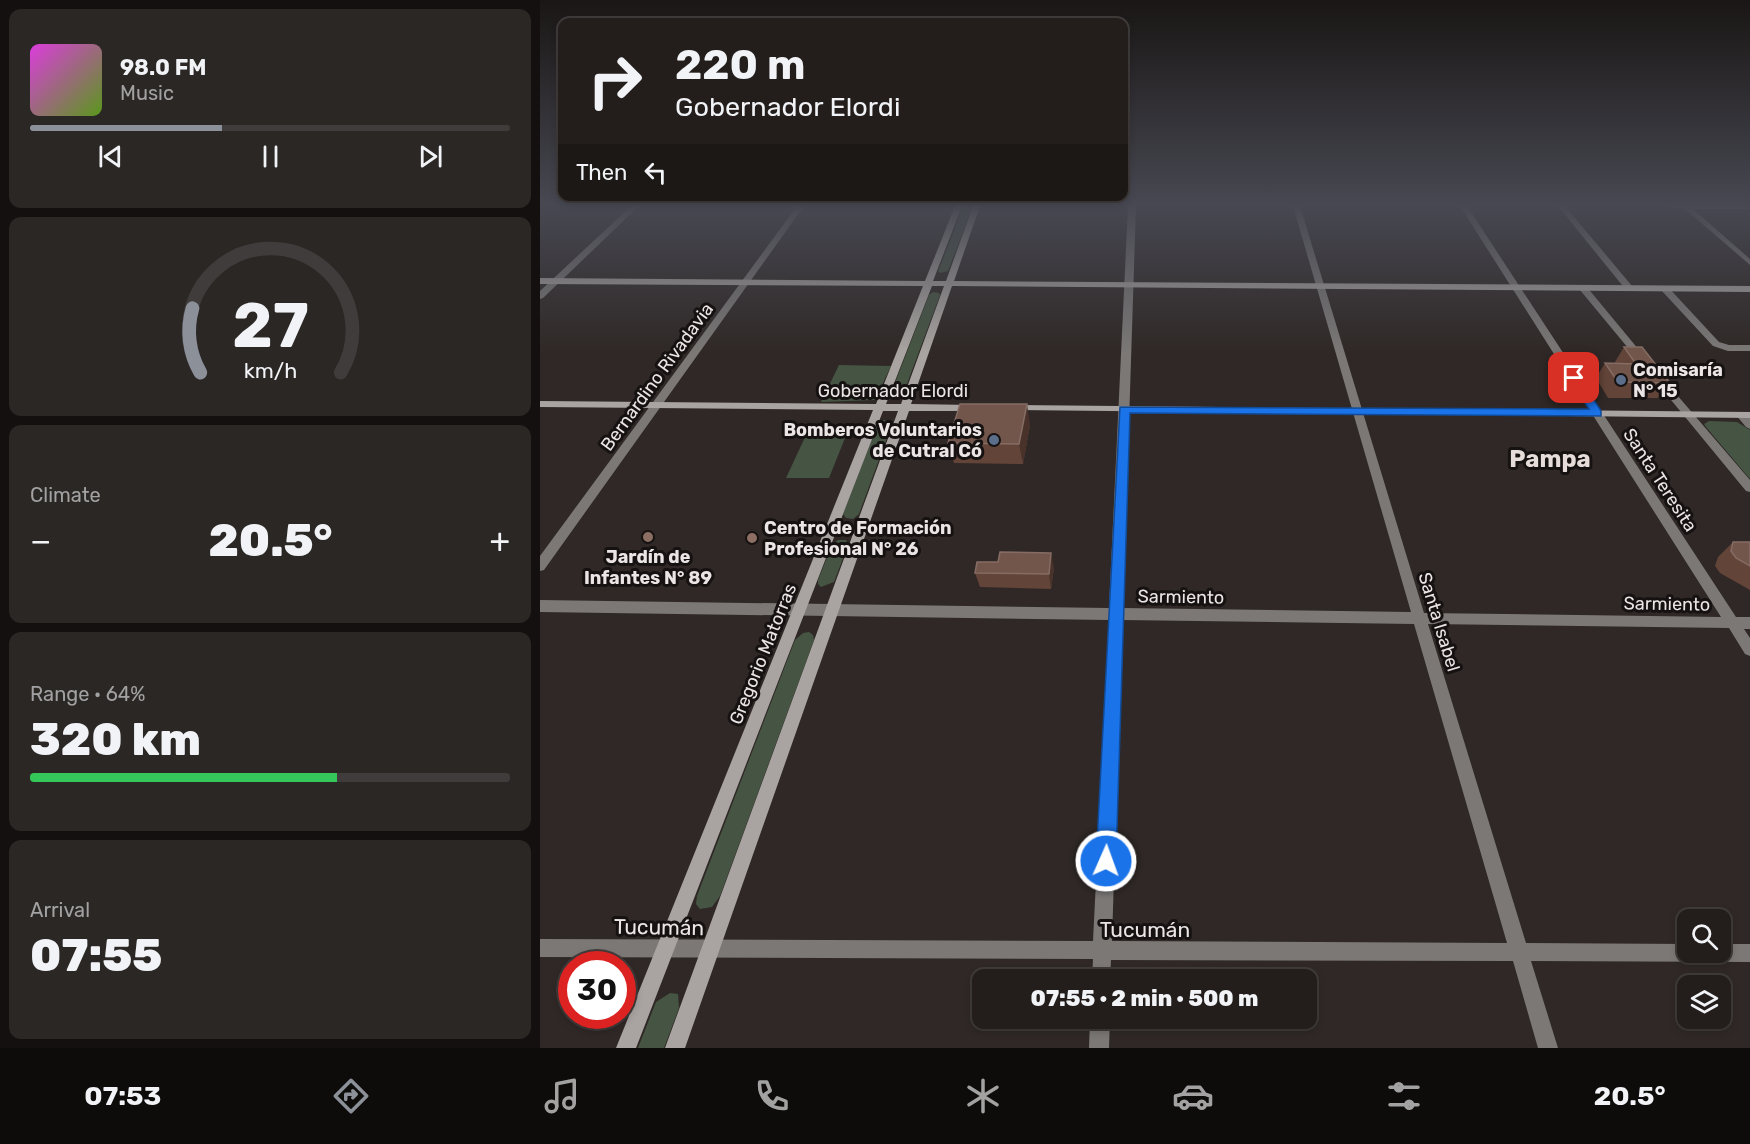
<!DOCTYPE html>
<html lang="en">
<head>
<meta charset="utf-8">
<style>
  body { margin:0; font-family:Rubik,sans-serif; background:#2b2725; color:#f1f3f6; height:100vh; display:flex; flex-direction:column; font-size:22px; white-space:nowrap }
  * { box-sizing:border-box; margin:0 }
  p { font-size:20px; color:#a3a2a3 }
  .icon { flex:none; width:33px; height:33px; fill:none; stroke:currentColor; stroke-width:2; stroke-linecap:round; stroke-linejoin:round }
  .map { position:relative; flex:1; overflow:hidden }
  .drawer { display:flex; flex-direction:column; gap:9px; padding:9px; background:#13100f; width:540px }
  .drawer>* { flex:none }
  .guide { position:absolute; left:18px; top:18px; width:570px; height:183px; border-radius:12px; box-shadow:0 3px 9px #0003,0 0 0 2px #403c3b; background:#231e1c; color:#f1f3f6; overflow:hidden }
  .tools { position:absolute; left:1137px; top:909px; display:grid; gap:12px }
  .tools a { display:grid; place-items:center; width:54px; height:54px; border-radius:12px; background:#231e1c; box-shadow:0 3px 9px #0003,0 0 0 2px #403c3b; font-size:30px }
  .speed { position:absolute; left:18px; top:951px; display:flex; gap:12px; font-size:30px; font-weight:700; text-align:center }
  .speed>* { display:grid; place-content:center; width:78px; height:78px; border-radius:50%; background:#231e1c; box-shadow:0 3px 9px #0003,0 0 0 2px #403c3b; line-height:1 }
  .speed .limit { border:9px solid #d22; background:#fff; color:#111 }
  .pin { position:absolute; display:grid; place-items:center; width:51px; height:51px; color:#fff; margin:-26px; border-radius:12px; box-shadow:0 3px 9px #0006 }
  .me { position:absolute; width:66px; margin:-33px; rotate:2deg; stroke-linejoin:round; filter:drop-shadow(0 0 4px #0008) }
  .turn { display:flex; align-items:center; gap:21px; height:126px; padding:0 18px; font-size:27px }
  .turn .icon { width:78px; height:78px; stroke-width:2.5 }
  .turn b { display:block; font-size:42px; line-height:51px }
  .then { display:flex; align-items:center; height:57px; padding:0 18px; background:#0003; gap:12px; font-size:22px }
  .big { font-size:45px; font-weight:800; line-height:1.1 }
  .drawer .card { flex:1; display:flex; flex-direction:column; justify-content:center; gap:9px; min-width:0; padding:0 21px; border-radius:12px; background:#2b2725 }
  .drawer .dial { align-items:center; gap:0 }
  .dial svg { height:156px; overflow:visible; fill:none; stroke:#403c3b; stroke-width:7; stroke-linecap:round; text-anchor:middle }
  .dial text { fill:#f1f3f6; stroke:none }
  .song { display:flex; align-items:center; gap:18px }
  .cover { width:72px; height:72px; border-radius:9px; background:linear-gradient(135deg,hsl(300 70% 55%),hsl(90 70% 35%)) }
  .played { height:6px; border-radius:3px; background:linear-gradient(90deg,#8c9099 40%,#403c3b 40%) }
  .keys { display:flex; justify-content:space-around; direction:ltr }
  .heat { display:flex; justify-content:space-between; align-items:center; font-size:33px; direction:ltr }
  .charge { height:9px; border-radius:4px; background:linear-gradient(90deg,#34c759 64%,#403c3b 0) }
  .trip { position:absolute; left:432px; top:969px; width:345px; height:60px; border-radius:12px; background:#231e1c; box-shadow:0 3px 9px #0003,0 0 0 2px #403c3b; font-weight:800; line-height:60px; text-align:center }
  .dock { display:flex; height:96px; justify-content:space-around; align-items:center; background:#0e0c0b; color:#a3a2a3 }
  .dock .icon { width:42px; height:42px }
  .dock .on { color:#8c9099 }
  .dock b { font-size:27px; color:#f1f3f6 }
  main { display:flex; flex:1; min-height:0 }
  .map>svg:first-child { display:block }
  .green { fill:#465543 }
  .lines { fill:none; stroke-linecap:round; stroke-linejoin:round }
  .street { fill:#7b7876; fill-rule:evenodd }
  .secondary { fill:#a9a4a1; fill-rule:evenodd }
  .wall { fill:#634439 }
  .shaded-wall { fill:#48322a }
  .building { fill:#72564b; stroke:#856c64; stroke-width:1.5 }
  .route { fill:#1a73e8; stroke:#114b97; stroke-width:1.5 }
  .service-dot { fill:#5c6f8a; stroke:#151211; stroke-width:2 }
  .education-dot { fill:#8d6e63; stroke:#151211; stroke-width:2 }
  .labels { text-anchor:middle; dominant-baseline:central; stroke-width:6; stroke-linejoin:round; paint-order:stroke }
  .poi-label { font-size:18px; font-weight:bold; fill:#ebe6e5; stroke:#151211; text-anchor:start }
  .street-label { font-size:18px; fill:#ebe6e5; stroke:#151211 }
  .near-street-label { font-size:21px; fill:#ebe6e5; stroke:#151211 }
  .district-label { font-size:24px; font-weight:bold; fill:#e6ddda; stroke:#151211 }
</style>
</head>
<body>
<main>
<section class="drawer">
<div class="card">
<div class="song"><i class="cover"></i><div><b>98.0 FM</b><p>Music</p></div></div>
<div class="played"></div>
<div class="keys"><svg class="icon" aria-label="previous" viewBox="0 0 24 24"><path d="M18 5L8 12l10 7zM5 5v14"/></svg><svg class="icon" aria-label="pause" viewBox="0 0 24 24"><path d="M8 5v14M16 5v14"/></svg><svg class="icon" aria-label="next" viewBox="0 0 24 24"><path d="M6 5l10 7-10 7zM19 5v14"/></svg></div>
</div>
<div class="card dial"><svg viewBox="0 0 100 80">
<path d="M14 69A42 42 0 1 1 86 69"/>
<path d="M14 69A42 42 0 0 1 10 36" stroke="#8c9099"/>
<text x="50" y="56" font-size="32" font-weight="700">27</text>
<text x="50" y="72" font-size="11">km/h</text>
</svg></div>
<div class="card"><p>Climate</p>
<div class="heat"><a>−</a><b class="big">20.5°</b><a>+</a></div>
</div>
<div class="card"><p>Range · 64%</p><b class="big">320 km</b><div class="charge"></div></div>
<div class="card"><p>Arrival</p><b class="big">07:55</b></div>
</section>
<div class="map">
<svg width="1210" height="1048" viewBox="0 0 1210 1048">
  <rect width="100%" height="100%" fill="#2f2826"/>
  <!-- green -->
  <path class="green" d="M424,206L432,208L408,271L400,273L398,271Z
    M393,292L399,293L400,295L364,392L353,396L351,393L389,295Z
    M299,365L351,366L335,400L281,402Z
    M344,420H349L352,424L319,514L313,519L306,518L303,514L338,424Z
    M1169,421L1197,422L1210,430V479L1166,427L1164,424Z
    M267,433H307L289,478H246Z
    M298,540H306L308,545L294,582L281,587L278,584V580L292,545Z
    M269,632L273,635L274,640L180,896L172,907L160,909L156,904L157,896L255,640L263,633Z
    M130,993L138,994L139,1008L124,1048H98L116,1002Z"/>
  <g class="lines">
    <!-- street -->
    <path class="street" d="M91,206H99L3,298L0,299V291Z
      M257,206H264L4,570L0,571V556Z
      M588,206H596L583,608L871,612L753,206H760L884,613L1181,617L920,206H927L1196,617H1210V629H1204L1210,638V656L1205,654L1189,628L888,624L986,943L1148,944V952H1180V944H1210V962L991,961L1018,1048H998L973,961L571,960L570,980H552L553,959L0,957V939L553,941L569,620L0,612V600L569,608ZM582,620L874,624L967,943L572,941Z
      M1018,206H1025L1092,286V290H1086Z
      M1116,206H1210V209H1153L1210,259V265L1144,208Z
      M1040,286H1046L1104,356V360H1098L1040,290Z
      M1122,287H1128L1179,342L1189,345H1210V351H1188L1173,346L1122,291Z
      M1116,373L1119,374L1210,480V492L1206,491L1113,378V374Z
      M1201,412L1210,418V429L1206,427L1196,415Z
      M550,1018H570L569,1048H549Z"/>
    <!-- secondary -->
    <path class="secondary" d="M415,206H422L393,281H406L433,206H440L414,281L1210,286V292L412,286L371,404L434,405L439,408L434,411H369L145,1048H125L358,411H343L96,1048H76L333,410L0,407V401L336,404L383,286L0,284V278L385,281ZM392,286H404L361,404H346Z
      M472,405L1210,412V418L468,410L467,408L468,406Z"/>
  </g>
  <!-- wall -->
  <path class="wall" d="M1084,347L1130,383L1118,398H1068L1056,378L1065,363H1075V362Z
    M490,425L483,464L414,463L408,443Z
    M1193,542H1210V590L1180,573L1175,566L1178,557Z
    M514,568L511,589L440,587L435,573Z"/>
  <!-- shaded-wall -->
  <path class="shaded-wall" d="M487,404L490,425L483,464L479,444Z
    M511,553L514,568L511,589L509,574Z"/>
  <!-- building -->
  <path class="building" d="M1084,347H1102L1130,383L1078,382L1065,363L1096,364Z
    M420,404H487L479,444L408,443Z
    M1193,542H1210V566L1196,558L1191,551Z
    M460,552L511,553L509,574L435,573L437,562H458Z"/>
  <!-- sky -->
  <linearGradient id="sky" x2="0" y2="1"><stop stop-color="#1a1615"/><stop offset="0.58" stop-color="#474852"/><stop offset="1" stop-color="#474852" stop-opacity="0"/></linearGradient>
  <rect width="1210" height="353" fill="url(#sky)"/>
  <!-- route -->
  <path class="route" d="M1034,374L1038,375L1061,411V416L590,413L576,861L573,868L566,871L559,868L556,861L580,407L1049,409L1028,378Z"/>
  <!-- markers -->
  <g class="service-dot">
    <circle cx="1081" cy="380" r="6"/>
    <circle cx="454" cy="440" r="6"/>
  </g>
  <g class="education-dot">
    <circle cx="108" cy="537" r="6"/>
    <circle cx="212" cy="538" r="6"/>
  </g>
  <g class="labels">
    <!-- poi labels -->
    <g class="poi-label">
      <text x="1093" y="370">Comisaría<tspan x="1093" dy="21">N° 15</tspan></text>
      <text x="442" y="430" text-anchor="end">Bomberos Voluntarios<tspan x="442" dy="21">de Cutral Có</tspan></text>
      <text x="224" y="528">Centro de Formación<tspan x="224" dy="21">Profesional N° 26</tspan></text>
      <text x="108" y="557" text-anchor="middle">Jardín de<tspan x="108" dy="21">Infantes N° 89</tspan></text>
    </g>
    <!-- street labels -->
    <g class="street-label">
      <text transform="translate(117 377) rotate(-54)">Bernardino Rivadavia</text>
      <text x="353" y="391">Gobernador Elordi</text>
      <text transform="translate(1120 480) rotate(57)">Santa Teresita</text>
      <text transform="translate(641 597) rotate(1)">Sarmiento</text>
      <text transform="translate(1127 604) rotate(1)">Sarmiento</text>
      <text transform="translate(899 622) rotate(73)">Santa Isabel</text>
      <text transform="translate(223 654) rotate(-68)">Gregorio Matorras</text>
    </g>
    <!-- near-street labels -->
    <g class="near-street-label">
      <text transform="translate(119 927) rotate(1)">Tucumán</text>
      <text x="605" y="929">Tucumán</text>
    </g>
    <!-- district labels -->
    <g class="district-label">
      <text x="1010" y="459">Pampa</text>
    </g>
  </g>
</svg>
<div class="tools">
<a><svg class="icon" aria-label="search" viewBox="0 0 24 24"><circle cx="10" cy="10" r="6"/><path d="M15 15l6 6"/></svg></a>
<a><svg class="icon" aria-label="layers" viewBox="0 0 24 24"><path d="M12 4l9 5-9 5-9-5zM3 14l9 5 9-5"/></svg></a>
</div>
<div class="speed"><div class="limit">30</div></div>
<div class="pin" style="left:1034px;top:378px;background:#d93025"><svg class="icon" aria-label="arrive" viewBox="0 0 24 24"><path d="M6 21V4h12l-3 4 3 4H6"/></svg></div>
<svg class="me" style="left:566px;top:861px" viewBox="-20 -20 40 40"><circle r="17" fill="#1a73e8" stroke="#fff" stroke-width="3"/><path d="M0-11L8 9 0 5-8 9z" fill="#fff"/></svg>
<div class="trip">07:55 · 2 min · 500 m</div>
<div class="guide">
<div class="turn"><svg class="icon" aria-label="right" viewBox="0 0 24 24"><path d="M7 20v-9h11M14 6l5 5-5 5"/></svg><div><b>220 m</b>Gobernador Elordi</div></div>
<div class="then">Then<svg class="icon" aria-label="left" viewBox="0 0 24 24"><path d="M17 20v-9H6M10 6l-5 5 5 5"/></svg></div>
</div>
</div>
</main>
<nav class="dock">
<b>07:53</b>
<svg class="icon on" aria-label="directions" viewBox="0 0 24 24"><path d="M12 3l9 9-9 9-9-9zM9 14v-3h6M13 9l2 2-2 2"/></svg>
<svg class="icon" aria-label="music" viewBox="0 0 24 24"><path d="M9 18V5l10-2v13"/><circle cx="6" cy="18" r="3"/><circle cx="16" cy="16" r="3"/></svg>
<svg class="icon" aria-label="phone" viewBox="0 0 24 24"><path d="M5 4h4l2 5-3 2q2 4 5 5l2-3 5 2v4C11 20 4 13 5 4z"/></svg>
<svg class="icon" aria-label="climate" viewBox="0 0 24 24"><path d="M12 3v18M4 7l16 10M4 17L20 7"/></svg>
<svg class="icon" aria-label="car" viewBox="0 0 24 24"><path d="M5 17H2v-5l4-1 3-4h7l3 4 3 1v5h-3M9 17h6M6 11h13"/><circle cx="7" cy="17" r="2"/><circle cx="17" cy="17" r="2"/></svg>
<svg class="icon" aria-label="filters" viewBox="0 0 24 24"><path d="M4 7h16M4 17h16"/><circle cx="9" cy="7" r="2"/><circle cx="15" cy="17" r="2"/></svg>
<b>20.5°</b>
</nav>
</body>
</html>
